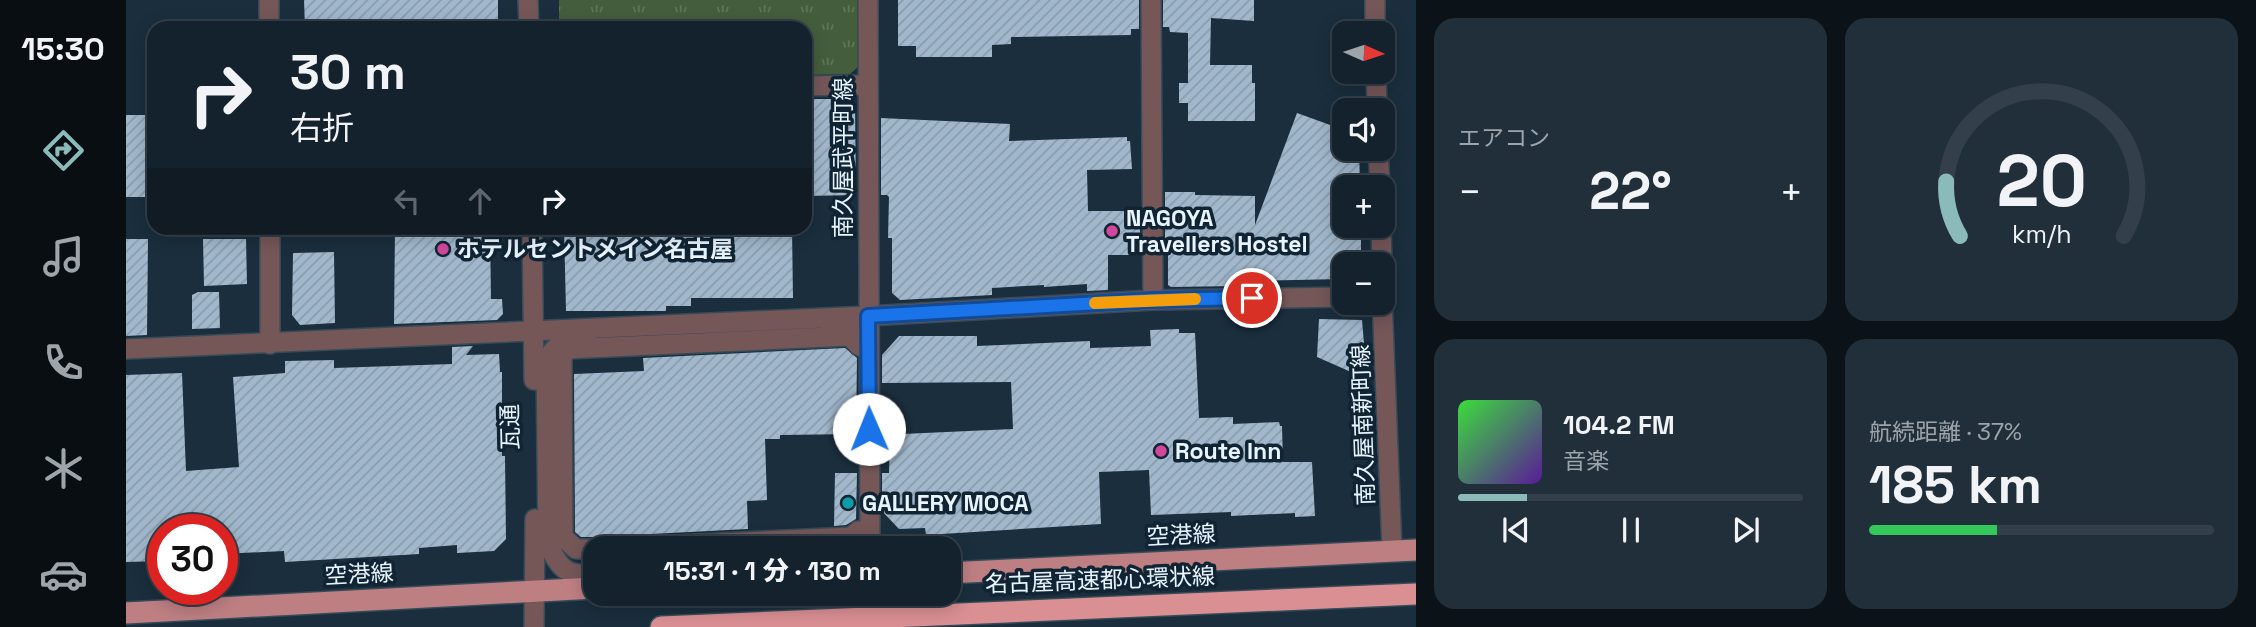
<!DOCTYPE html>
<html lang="ja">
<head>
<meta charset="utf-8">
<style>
  body { margin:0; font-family:"Space Grotesk","Noto Sans JP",sans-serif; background:#212f3a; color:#f1f3f6; height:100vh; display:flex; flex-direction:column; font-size:26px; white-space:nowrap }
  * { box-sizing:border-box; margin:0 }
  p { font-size:23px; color:#9da4aa }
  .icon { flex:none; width:38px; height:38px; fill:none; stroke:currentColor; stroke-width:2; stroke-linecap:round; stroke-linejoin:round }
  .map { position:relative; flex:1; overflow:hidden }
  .sheet { display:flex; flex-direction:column; gap:18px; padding:18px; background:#0b1319; width:840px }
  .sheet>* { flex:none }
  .hud { position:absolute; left:21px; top:21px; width:665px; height:214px; border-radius:21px; box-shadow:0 4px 18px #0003,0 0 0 2px #333f4a; background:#14222e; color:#f1f3f6; overflow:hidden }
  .needle { width:46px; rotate:93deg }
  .controls { position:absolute; left:1206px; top:21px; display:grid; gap:14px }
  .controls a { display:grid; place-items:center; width:63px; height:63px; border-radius:14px; background:#14222e; box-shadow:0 4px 18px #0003,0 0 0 2px #333f4a; font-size:35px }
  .speed { position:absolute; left:21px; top:514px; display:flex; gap:14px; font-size:35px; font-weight:700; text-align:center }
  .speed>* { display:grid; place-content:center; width:91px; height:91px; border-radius:50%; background:#14222e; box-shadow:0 4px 18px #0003,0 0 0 2px #333f4a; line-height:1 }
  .speed .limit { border:10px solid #d22; background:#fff; color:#111 }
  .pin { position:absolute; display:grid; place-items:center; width:60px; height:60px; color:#fff; margin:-30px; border:4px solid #fff; border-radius:50%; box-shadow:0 2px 7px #0007 }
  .me { position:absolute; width:77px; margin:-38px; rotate:359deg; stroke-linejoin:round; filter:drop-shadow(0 0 5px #0008) }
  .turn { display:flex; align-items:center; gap:24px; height:147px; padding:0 28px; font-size:32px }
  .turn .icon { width:91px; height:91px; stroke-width:2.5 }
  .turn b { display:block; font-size:49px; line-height:60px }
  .lanes { display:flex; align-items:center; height:66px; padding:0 28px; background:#0003; justify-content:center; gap:35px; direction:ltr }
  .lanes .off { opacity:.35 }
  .big { font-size:52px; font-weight:800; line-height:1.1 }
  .sheet .widget { flex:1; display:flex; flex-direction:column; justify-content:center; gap:10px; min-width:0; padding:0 24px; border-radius:21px; background:#212f3a }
  .sheet .dial { align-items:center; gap:0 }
  .dial svg { height:182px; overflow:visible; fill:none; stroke:#333f4a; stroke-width:7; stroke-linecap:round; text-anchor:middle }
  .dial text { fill:#f1f3f6; stroke:none }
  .song { display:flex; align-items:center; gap:21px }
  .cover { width:84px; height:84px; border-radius:10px; background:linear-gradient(135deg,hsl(120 70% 55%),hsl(270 70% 35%)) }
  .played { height:7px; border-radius:4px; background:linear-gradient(90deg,#8bbbb9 20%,#333f4a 20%) }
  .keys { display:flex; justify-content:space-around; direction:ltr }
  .heat { display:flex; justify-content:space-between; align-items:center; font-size:38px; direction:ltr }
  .charge { height:10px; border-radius:5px; background:linear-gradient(90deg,#34c759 37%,#333f4a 0) }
  .sheet .tiles { flex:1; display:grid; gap:18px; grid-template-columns:repeat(2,1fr) }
  .trip { position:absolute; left:457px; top:536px; width:378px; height:70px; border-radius:21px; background:#14222e; box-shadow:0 4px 18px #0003,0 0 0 2px #333f4a; font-weight:800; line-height:70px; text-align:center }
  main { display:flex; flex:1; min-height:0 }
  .tabs { display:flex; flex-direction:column; width:126px; justify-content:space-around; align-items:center; background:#080e12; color:#9da4aa }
  .tabs .icon { width:49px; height:49px }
  .tabs .active { color:#8bbbb9 }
  .tabs b { font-size:32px; color:#f1f3f6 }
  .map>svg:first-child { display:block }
  .park { fill:url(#park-tufts) }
  .building { fill:url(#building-hatch) }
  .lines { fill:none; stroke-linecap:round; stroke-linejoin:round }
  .street-casing { stroke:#374a58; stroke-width:22 }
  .primary-casing { stroke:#374a58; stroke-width:24 }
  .highway-casing { stroke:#374a58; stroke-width:24 }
  .street { stroke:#755758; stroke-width:19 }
  .primary { stroke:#be7f83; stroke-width:21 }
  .highway { stroke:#da8f93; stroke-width:21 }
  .route-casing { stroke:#114b97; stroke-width:18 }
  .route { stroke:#1a73e8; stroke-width:12 }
  .slow { stroke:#f59e0b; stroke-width:12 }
  .hotel-dot { fill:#d1479c; stroke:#112433; stroke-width:2.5 }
  .culture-dot { fill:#0f9aa8; stroke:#112433; stroke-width:2.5 }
  .labels { text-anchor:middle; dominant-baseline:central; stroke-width:7; stroke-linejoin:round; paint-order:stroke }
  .street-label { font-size:23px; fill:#e8f4ff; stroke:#112433 }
  .poi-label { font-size:23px; font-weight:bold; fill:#e8f4ff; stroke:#112433; text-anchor:start }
</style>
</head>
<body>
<main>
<nav class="tabs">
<b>15:30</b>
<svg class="icon active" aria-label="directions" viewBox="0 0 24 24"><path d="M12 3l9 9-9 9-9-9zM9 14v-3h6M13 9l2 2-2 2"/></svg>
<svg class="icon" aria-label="music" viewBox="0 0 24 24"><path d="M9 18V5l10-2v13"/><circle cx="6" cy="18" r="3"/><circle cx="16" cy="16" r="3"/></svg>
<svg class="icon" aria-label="phone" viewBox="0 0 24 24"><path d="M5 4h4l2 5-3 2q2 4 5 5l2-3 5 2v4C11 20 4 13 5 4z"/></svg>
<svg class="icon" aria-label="climate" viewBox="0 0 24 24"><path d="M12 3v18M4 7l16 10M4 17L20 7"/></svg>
<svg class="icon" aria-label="car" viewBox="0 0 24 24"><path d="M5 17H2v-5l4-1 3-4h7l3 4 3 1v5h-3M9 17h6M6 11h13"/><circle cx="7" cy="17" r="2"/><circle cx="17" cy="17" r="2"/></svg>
</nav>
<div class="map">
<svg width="1290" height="627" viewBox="0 0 1290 627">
  <defs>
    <pattern id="park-tufts" width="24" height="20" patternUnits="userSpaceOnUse" patternTransform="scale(1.75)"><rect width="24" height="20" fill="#445e3d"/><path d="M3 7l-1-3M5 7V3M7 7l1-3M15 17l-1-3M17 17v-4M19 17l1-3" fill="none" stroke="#5f765a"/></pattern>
    <pattern id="building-hatch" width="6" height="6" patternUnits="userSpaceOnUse" patternTransform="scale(1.75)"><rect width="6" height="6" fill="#a1b8cc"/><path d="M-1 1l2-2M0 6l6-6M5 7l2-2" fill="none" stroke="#8a9cac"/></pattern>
  </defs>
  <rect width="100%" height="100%" fill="#1a2e3d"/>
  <!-- park -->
  <path class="park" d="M433,0H732V67L724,74L679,75V28H433Z"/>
  <!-- building -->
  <path class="building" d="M178,0H372V28H297V21H241V28H179Z
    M772,0H1013V29H1005V35L885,37V44L866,45V57H790V46H772Z
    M1037,0H1128V21L1085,18L1084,65H1126V83H1129V121H1062V103H1053V83H1062V33L1044,32L1043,27H1037Z
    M679,99H721L729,105L730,195L679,196Z
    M1171,113L1218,130V149H1233L1234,187H1218V227L1220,233L1235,232V264H1218V279L1111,281V286L1045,287L1042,285V255H1039V192H1069V195L1129,196V225Z
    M0,115H28V197H0Z
    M755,118L884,124L883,141L1001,137V141H1004L1006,169L961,170L962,211H1014V255H982V290L961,291V284L918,287V285L866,288V295L774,300L766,293V238H762L763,197L761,195H755Z
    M269,228H364L365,299H376L377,314L371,320L268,324Z
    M438,228H666L667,298H565V306H540V311H440Z
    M0,239H22L21,335L0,336Z
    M77,239H120L121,284L78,286Z
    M208,252L209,323L174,325L166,315L167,253Z
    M72,292H93L94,328L66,329V295Z
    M1193,319L1236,320L1241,379L1191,357Z
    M1053,329V333H1069L1073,418L1107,417V424L1153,422L1154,426H1156L1157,462H1186L1189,516L1169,517V513L1105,516V512L1025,515L1023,470L973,472L975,524L800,535L799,528L773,529L756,511V473H763L764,440L776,439V434L887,429L885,382L756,383V355L773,336H851V346L964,341V348L1025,346L1024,330Z
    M347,346L340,355L373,354L374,372H376V456H379L380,539L368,551L331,553V545L293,548V554L159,562L158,551L96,554V530H37V561L0,562V375L56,373L60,471L113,467L107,377L159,373V361L208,360V368L326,364V347Z
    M719,348L731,358L730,434L654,435V439H639L641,500L621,501L622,529L486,536L478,541L470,537H455L449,532L448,374L518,371L517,358Z
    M709,473H731L730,519L720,525L708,526Z"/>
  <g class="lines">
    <!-- street casing -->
    <g class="street-casing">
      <path id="street" d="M143,0V28
        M402,0L403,28
        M742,0L744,548
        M1025,0L1027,300
        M1249,0V33
        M1250,72L1251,110
        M679,86L742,85
        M1252,149L1254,187
        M1255,226L1256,264
        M144,228V344
        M406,228L408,380
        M1256,297L1266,550
        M462,339C442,340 429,342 420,362L422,542C432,569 441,576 469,575
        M0,349L742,316L1027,300L1218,297
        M487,548L725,537L732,531L733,548
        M469,549H450L437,537L436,358L441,349L724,336L733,346L734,332L730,328L705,329
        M408,627L409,519"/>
    </g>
    <!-- primary casing -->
    <g class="primary-casing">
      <path id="primary" d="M822,573L1290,550
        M0,613L469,588"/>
    </g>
    <!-- highway casing -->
    <g class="highway-casing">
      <path id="highway" d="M535,627L1290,594"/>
    </g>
    <!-- street -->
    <use href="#street" class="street"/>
    <!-- primary -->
    <use href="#primary" class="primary"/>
    <!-- highway -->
    <use href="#highway" class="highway"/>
  </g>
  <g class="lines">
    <!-- route casing -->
    <g class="route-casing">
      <path id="route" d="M743,429L742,316L1027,300L1126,298"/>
    </g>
    <!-- route -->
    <use href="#route" class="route"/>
    <!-- slow -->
    <path class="slow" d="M969,303L1069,299"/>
  </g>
  <!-- markers -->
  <g class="hotel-dot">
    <circle cx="986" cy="231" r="7"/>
    <circle cx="317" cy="249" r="7"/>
    <circle cx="1035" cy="451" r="7"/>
  </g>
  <circle class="culture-dot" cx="722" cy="503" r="7"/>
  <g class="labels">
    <!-- street labels -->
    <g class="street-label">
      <text transform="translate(717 158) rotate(-90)">南久屋武平町線</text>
      <text transform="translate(1237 425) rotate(-92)">南久屋南新町線</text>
      <text transform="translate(384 427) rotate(-91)">瓦通</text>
      <text transform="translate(1055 535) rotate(-3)">空港線</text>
      <text transform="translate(233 574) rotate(-3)">空港線</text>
      <text transform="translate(974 580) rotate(-2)">名古屋高速都心環状線</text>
    </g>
    <!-- poi labels -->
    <g class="poi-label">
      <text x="1000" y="218">NAGOYA<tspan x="1000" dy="26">Travellers Hostel</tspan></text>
      <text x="331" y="249">ホテルセントメイン名古屋</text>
      <text x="1049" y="451">Route Inn</text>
      <text x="736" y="503">GALLERY MOCA</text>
    </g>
  </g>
</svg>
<div class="controls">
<a><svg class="needle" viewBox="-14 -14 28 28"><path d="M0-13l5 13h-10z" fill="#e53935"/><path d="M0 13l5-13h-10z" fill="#9da4aa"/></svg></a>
<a><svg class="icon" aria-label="sound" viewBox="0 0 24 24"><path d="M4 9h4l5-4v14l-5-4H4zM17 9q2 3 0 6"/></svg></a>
<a>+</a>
<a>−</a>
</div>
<div class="speed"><div class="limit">30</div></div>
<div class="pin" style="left:1126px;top:298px;background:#d93025"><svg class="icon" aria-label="arrive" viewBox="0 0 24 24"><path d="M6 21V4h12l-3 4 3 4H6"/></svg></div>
<svg class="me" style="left:743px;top:429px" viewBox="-20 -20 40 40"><circle r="19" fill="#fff"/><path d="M0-13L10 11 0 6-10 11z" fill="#1a73e8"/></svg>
<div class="trip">15:31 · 1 分 · 130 m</div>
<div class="hud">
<div class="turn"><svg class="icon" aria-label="right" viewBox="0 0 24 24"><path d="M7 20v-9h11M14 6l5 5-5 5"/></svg><div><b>30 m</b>右折</div></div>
<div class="lanes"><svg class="icon off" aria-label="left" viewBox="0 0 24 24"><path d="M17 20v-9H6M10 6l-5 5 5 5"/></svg><svg class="icon off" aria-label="ahead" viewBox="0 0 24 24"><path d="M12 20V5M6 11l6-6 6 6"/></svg><svg class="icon" aria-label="right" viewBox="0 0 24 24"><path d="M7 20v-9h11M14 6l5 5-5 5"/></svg></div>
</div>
</div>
<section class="sheet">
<div class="tiles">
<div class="widget"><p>エアコン</p>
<div class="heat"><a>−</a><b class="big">22°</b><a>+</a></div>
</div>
<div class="widget dial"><svg viewBox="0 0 100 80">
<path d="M14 69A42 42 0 1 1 86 69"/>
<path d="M14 69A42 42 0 0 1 8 45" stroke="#8bbbb9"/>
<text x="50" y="56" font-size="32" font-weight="700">20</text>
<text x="50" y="72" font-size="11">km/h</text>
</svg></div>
<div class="widget">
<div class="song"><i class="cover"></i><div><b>104.2 FM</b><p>音楽</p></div></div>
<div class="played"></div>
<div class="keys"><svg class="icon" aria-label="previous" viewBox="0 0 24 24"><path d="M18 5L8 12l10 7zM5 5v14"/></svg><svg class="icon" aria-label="pause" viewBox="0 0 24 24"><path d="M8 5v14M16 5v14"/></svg><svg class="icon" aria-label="next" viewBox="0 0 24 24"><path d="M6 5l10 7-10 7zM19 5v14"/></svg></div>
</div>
<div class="widget"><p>航続距離 · 37%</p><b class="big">185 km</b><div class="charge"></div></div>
</div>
</section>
</main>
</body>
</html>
